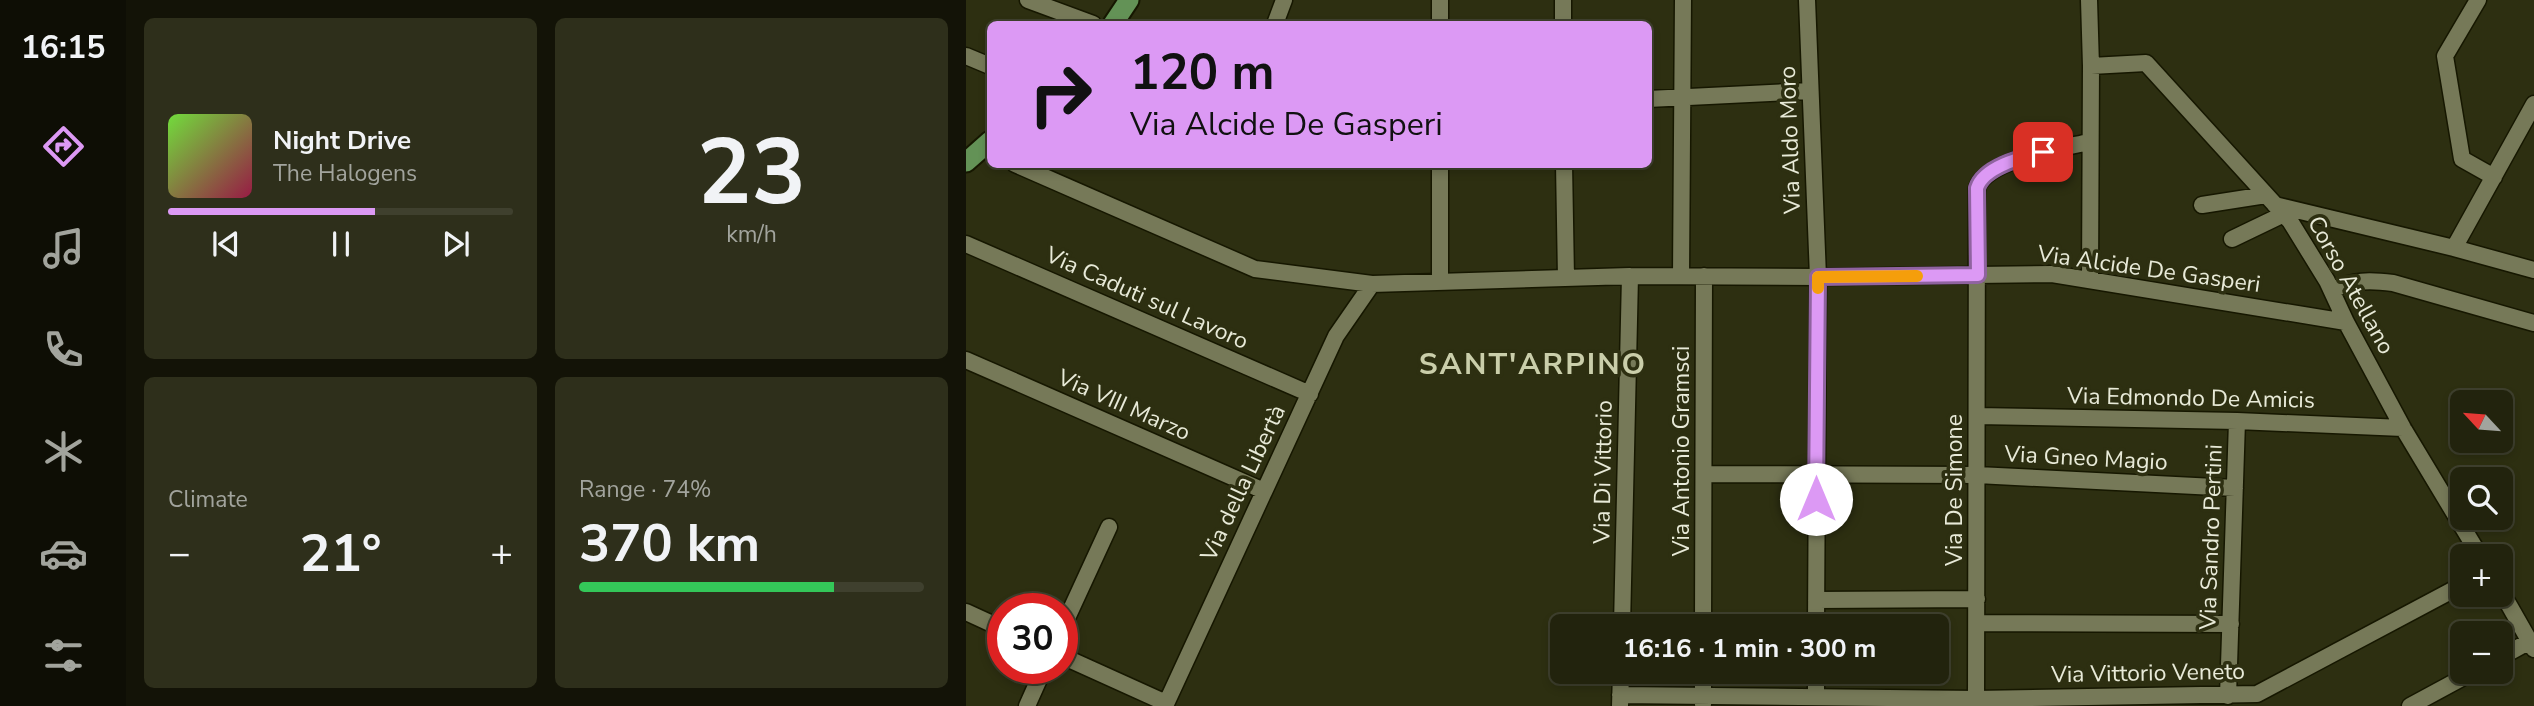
<!DOCTYPE html>
<html lang="en">
<head>
<meta charset="utf-8">
<style>
  body { margin:0; font-family:"Nunito Sans",sans-serif; background:#2e2f1b; color:#f1f3f6; height:100vh; display:flex; flex-direction:column; font-size:26px; white-space:nowrap }
  * { box-sizing:border-box; margin:0 }
  p { font-size:23px; color:#a2a49d }
  .icon { flex:none; width:38px; height:38px; fill:none; stroke:currentColor; stroke-width:2; stroke-linecap:round; stroke-linejoin:round }
  .map { position:relative; flex:1; overflow:hidden }
  .details { display:flex; flex-direction:column; gap:18px; padding:18px; background:#131307; width:840px }
  .details>* { flex:none }
  .hud { position:absolute; left:21px; top:21px; width:665px; height:147px; border-radius:10px; box-shadow:0 4px 10px #0003,0 0 0 2px #3f402e; background:#dc99f4; color:#111; overflow:hidden }
  .needle { width:46px; rotate:296deg }
  .fabs { position:absolute; left:1484px; top:390px; display:grid; gap:14px }
  .fabs a { display:grid; place-items:center; width:63px; height:63px; border-radius:10px; background:#22230d; box-shadow:0 4px 10px #0003,0 0 0 2px #3f402e; font-size:35px }
  .speed { position:absolute; left:21px; top:593px; display:flex; gap:14px; font-size:35px; font-weight:700; text-align:center }
  .speed>* { display:grid; place-content:center; width:91px; height:91px; border-radius:50%; background:#22230d; box-shadow:0 4px 10px #0003,0 0 0 2px #3f402e; line-height:1 }
  .speed .limit { border:10px solid #d22; background:#fff; color:#111 }
  .pin { position:absolute; display:grid; place-items:center; width:60px; height:60px; color:#fff; margin:-30px; border-radius:14px; box-shadow:0 4px 10px #0006 }
  .me { position:absolute; width:77px; margin:-38px; rotate:0deg; stroke-linejoin:round; filter:drop-shadow(0 0 5px #0008) }
  .turn { display:flex; align-items:center; gap:24px; height:147px; padding:0 28px; font-size:32px }
  .turn .icon { width:91px; height:91px; stroke-width:2.5 }
  .turn b { display:block; font-size:49px; line-height:60px }
  .big { font-size:52px; font-weight:700; line-height:1.1 }
  .details .tile { flex:1; display:flex; flex-direction:column; justify-content:center; gap:10px; min-width:0; padding:0 24px; border-radius:10px; background:#2e2f1b }
  .details .dial { align-items:center; gap:0 }
  .dial b { font-size:91px; line-height:1 }
  .song { display:flex; align-items:center; gap:21px }
  .cover { width:84px; height:84px; border-radius:10px; background:linear-gradient(135deg,hsl(100 70% 55%),hsl(340 70% 35%)) }
  .played { height:7px; border-radius:4px; background:linear-gradient(90deg,#dc99f4 60%,#3f402e 60%) }
  .keys { display:flex; justify-content:space-around; direction:ltr }
  .heat { display:flex; justify-content:space-between; align-items:center; font-size:38px; direction:ltr }
  .charge { height:10px; border-radius:5px; background:linear-gradient(90deg,#34c759 74%,#3f402e 0) }
  .details .tiles { flex:1; display:grid; gap:18px; grid-template-columns:repeat(2,1fr) }
  .trip { position:absolute; left:584px; top:614px; width:399px; height:70px; border-radius:10px; background:#22230d; box-shadow:0 4px 10px #0003,0 0 0 2px #3f402e; font-weight:700; line-height:70px; text-align:center }
  main { display:flex; flex:1; min-height:0 }
  .dock { display:flex; flex-direction:column; width:126px; justify-content:space-around; align-items:center; background:#0e0e05; color:#a2a49d }
  .dock .icon { width:49px; height:49px }
  .dock .active { color:#dc99f4 }
  .dock b { font-size:32px; color:#f1f3f6 }
  .map>svg:first-child { display:block }
  .lines { fill:none; stroke-linecap:round; stroke-linejoin:round }
  .minor-casing { stroke:#161700; stroke-width:19 }
  .major-casing { stroke:#161700; stroke-width:23 }
  .minor { stroke:#767958; stroke-width:16 }
  .major { stroke:#639256; stroke-width:19 }
  .route-casing { stroke:#8f639f; stroke-width:18 }
  .route { stroke:#dc99f4; stroke-width:12 }
  .slow { stroke:#f59e0b; stroke-width:12 }
  .labels { text-anchor:middle; dominant-baseline:central; stroke-width:7; stroke-linejoin:round; paint-order:stroke }
  .street-label { font-size:23px; fill:#e8ead8; stroke:#2d2f11 }
  .district-label { font-size:30px; font-weight:bold; letter-spacing:2px; fill:#caceaa; stroke:#2d2f11 }
</style>
</head>
<body>
<main>
<nav class="dock">
<b>16:15</b>
<svg class="icon active" aria-label="directions" viewBox="0 0 24 24"><path d="M12 3l9 9-9 9-9-9zM9 14v-3h6M13 9l2 2-2 2"/></svg>
<svg class="icon" aria-label="music" viewBox="0 0 24 24"><path d="M9 18V5l10-2v13"/><circle cx="6" cy="18" r="3"/><circle cx="16" cy="16" r="3"/></svg>
<svg class="icon" aria-label="phone" viewBox="0 0 24 24"><path d="M5 4h4l2 5-3 2q2 4 5 5l2-3 5 2v4C11 20 4 13 5 4z"/></svg>
<svg class="icon" aria-label="climate" viewBox="0 0 24 24"><path d="M12 3v18M4 7l16 10M4 17L20 7"/></svg>
<svg class="icon" aria-label="car" viewBox="0 0 24 24"><path d="M5 17H2v-5l4-1 3-4h7l3 4 3 1v5h-3M9 17h6M6 11h13"/><circle cx="7" cy="17" r="2"/><circle cx="17" cy="17" r="2"/></svg>
<svg class="icon" aria-label="filters" viewBox="0 0 24 24"><path d="M4 7h16M4 17h16"/><circle cx="9" cy="7" r="2"/><circle cx="15" cy="17" r="2"/></svg>
</nav>
<section class="details">
<div class="tiles">
<div class="tile">
<div class="song"><i class="cover"></i><div><b>Night Drive</b><p>The Halogens</p></div></div>
<div class="played"></div>
<div class="keys"><svg class="icon" aria-label="previous" viewBox="0 0 24 24"><path d="M18 5L8 12l10 7zM5 5v14"/></svg><svg class="icon" aria-label="pause" viewBox="0 0 24 24"><path d="M8 5v14M16 5v14"/></svg><svg class="icon" aria-label="next" viewBox="0 0 24 24"><path d="M6 5l10 7-10 7zM19 5v14"/></svg></div>
</div>
<div class="tile dial"><b>23</b><p>km/h</p></div>
<div class="tile"><p>Climate</p>
<div class="heat"><a>−</a><b class="big">21°</b><a>+</a></div>
</div>
<div class="tile"><p>Range · 74%</p><b class="big">370 km</b><div class="charge"></div></div>
</div>
</section>
<div class="map">
<svg width="1568" height="706" viewBox="0 0 1568 706">
  <rect width="100%" height="100%" fill="#2d2f11"/>
  <g class="lines">
    <!-- minor casing -->
    <g class="minor-casing">
      <path id="minor" d="M62,0L127,24
        M474,0V24
        M597,0V24
        M841,0L852,277L850,626
        M1123,0L1125,66L1124,280
        M1512,0L1479,56L1496,159L1528,177
        M309,24L318,0
        M0,56L24,66
        M1125,66L1180,63L1324,221L1361,281L1380,322L1437,428L1514,556
        M682,99L844,91
        M49,164L289,269L406,284L664,276L852,277L1086,274L1380,322
        M474,164V281
        M598,164L600,278
        M1236,205L1300,195
        M1309,205L1488,248L1568,270
        M1266,239L1318,214
        M0,244L344,394
        M1488,248L1568,104
        M715,276L717,0
        M1366,290C1388,280 1403,280 1427,283L1568,323
        M0,360L298,491
        M1011,416L1271,421L1437,428
        M738,474L1011,475L1269,488
        M1535,591L1568,649
        M850,600L1011,599
        M0,612L37,629
        M1011,623L1265,624
        M656,626L664,276
        M737,626L738,276
        M96,629L143,527
        M96,656L200,703
        M1535,657L1564,641
        M654,695L1010,699L1291,694L1496,585
        M1262,696L1271,421
        M737,704V672
        M61,706L78,668
        M199,706L370,336L406,284
        M654,706L655,672
        M850,706V672
        M1010,706L1011,188C1021,159 1097,148 1123,142
        M1444,706L1507,672"/>
    </g>
    <!-- major casing -->
    <g class="major-casing">
      <path id="major" d="M147,24L163,0
        M0,162L24,141"/>
    </g>
    <!-- minor -->
    <use href="#minor" class="minor"/>
    <!-- major -->
    <use href="#major" class="major"/>
  </g>
  <g class="lines">
    <!-- route casing -->
    <g class="route-casing">
      <path id="route" d="M850,499L852,277L1012,275L1011,188C1018,166 1058,157 1077,152"/>
    </g>
    <!-- route -->
    <use href="#route" class="route"/>
    <!-- slow -->
    <path class="slow" d="M852,288V277L951,276"/>
  </g>
  <g class="labels">
    <!-- street labels -->
    <g class="street-label">
      <text transform="translate(824 140) rotate(-92)">Via Aldo Moro</text>
      <text transform="translate(1183 269) rotate(8)">Via Alcide De Gasperi</text>
      <text transform="translate(1385 285) rotate(61)">Corso Atellano</text>
      <text transform="translate(181 298) rotate(24)">Via Caduti sul Lavoro</text>
      <text transform="translate(1225 398) rotate(1)">Via Edmondo De Amicis</text>
      <text transform="translate(158 405) rotate(24)">Via VIII Marzo</text>
      <text transform="translate(715 451) rotate(-90)">Via Antonio Gramsci</text>
      <text transform="translate(1120 458) rotate(3)">Via Gneo Magio</text>
      <text transform="translate(637 472) rotate(-89)">Via Di Vittorio</text>
      <text transform="translate(277 483) rotate(-65)">Via della Libertà</text>
      <text transform="translate(988 490) rotate(-90)">Via De Simone</text>
      <text transform="translate(1245 537) rotate(-88)">Via Sandro Pertini</text>
      <text transform="translate(1182 673) rotate(-1)">Via Vittorio Veneto</text>
    </g>
    <!-- district labels -->
    <g class="district-label">
      <text x="567" y="364">SANT'ARPINO</text>
    </g>
  </g>
</svg>
<div class="fabs">
<a><svg class="needle" viewBox="-14 -14 28 28"><path d="M0-13l5 13h-10z" fill="#e53935"/><path d="M0 13l5-13h-10z" fill="#a2a49d"/></svg></a>
<a><svg class="icon" aria-label="search" viewBox="0 0 24 24"><circle cx="10" cy="10" r="6"/><path d="M15 15l6 6"/></svg></a>
<a>+</a>
<a>−</a>
</div>
<div class="speed"><div class="limit">30</div></div>
<div class="pin" style="left:1077px;top:152px;background:#d93025"><svg class="icon" aria-label="arrive" viewBox="0 0 24 24"><path d="M6 21V4h12l-3 4 3 4H6"/></svg></div>
<svg class="me" style="left:850px;top:499px" viewBox="-20 -20 40 40"><circle r="19" fill="#fff"/><path d="M0-13L10 11 0 6-10 11z" fill="#dc99f4"/></svg>
<div class="trip">16:16 · 1 min · 300 m</div>
<div class="hud">
<div class="turn"><svg class="icon" aria-label="right" viewBox="0 0 24 24"><path d="M7 20v-9h11M14 6l5 5-5 5"/></svg><div><b>120 m</b>Via Alcide De Gasperi</div></div>
</div>
</div>
</main>
</body>
</html>
